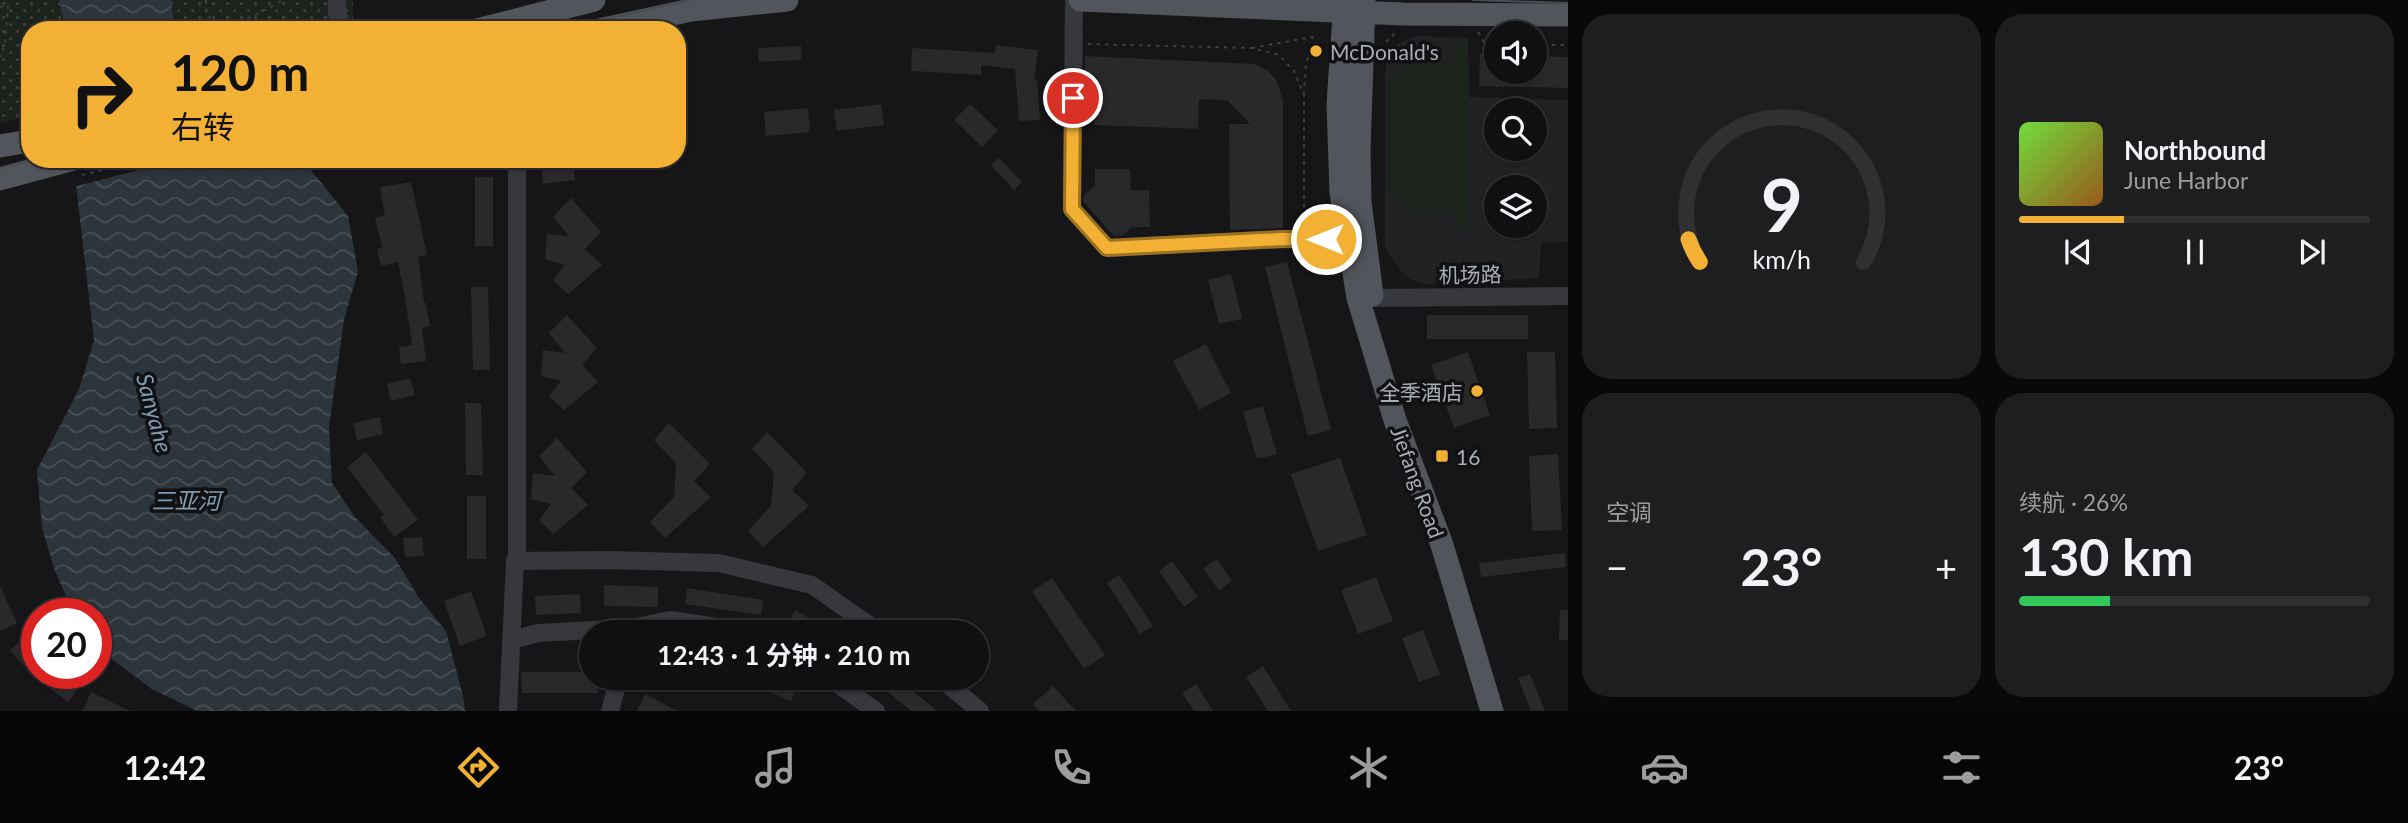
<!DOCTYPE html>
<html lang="zh">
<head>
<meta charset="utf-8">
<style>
  body { margin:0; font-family:Lato,"Noto Sans SC",sans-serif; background:#1e1e20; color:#f1f3f6; height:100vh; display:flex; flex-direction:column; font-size:26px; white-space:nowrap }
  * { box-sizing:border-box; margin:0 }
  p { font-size:23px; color:#9c9d9f }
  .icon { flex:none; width:38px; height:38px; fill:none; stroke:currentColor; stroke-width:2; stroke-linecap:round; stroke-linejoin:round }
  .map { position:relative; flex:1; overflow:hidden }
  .drawer { display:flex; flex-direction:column; gap:14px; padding:14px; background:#09090a; width:840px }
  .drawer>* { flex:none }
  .guide { position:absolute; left:21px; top:21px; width:665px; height:147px; border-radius:28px; box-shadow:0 2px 5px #0004,0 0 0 2px #303032; background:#f2b134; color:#111; overflow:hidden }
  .buttons { position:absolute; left:1484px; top:21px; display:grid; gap:14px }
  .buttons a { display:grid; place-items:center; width:63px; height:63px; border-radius:50%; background:#101012; box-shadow:0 2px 5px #0004,0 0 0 2px #303032; font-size:35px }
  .speed { position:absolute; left:21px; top:598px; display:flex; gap:14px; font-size:35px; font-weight:700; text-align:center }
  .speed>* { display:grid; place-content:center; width:91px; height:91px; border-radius:50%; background:#101012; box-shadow:0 2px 5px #0004,0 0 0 2px #303032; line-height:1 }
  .speed .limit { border:10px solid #d22; background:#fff; color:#111 }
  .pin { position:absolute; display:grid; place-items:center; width:60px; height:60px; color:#fff; margin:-30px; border:4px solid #fff; border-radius:50%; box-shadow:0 2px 7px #0007 }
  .me { position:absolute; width:77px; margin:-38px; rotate:270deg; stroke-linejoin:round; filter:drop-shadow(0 0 5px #0008) }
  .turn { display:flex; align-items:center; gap:24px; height:147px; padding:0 35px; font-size:32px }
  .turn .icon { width:91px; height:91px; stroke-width:2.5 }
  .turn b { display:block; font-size:49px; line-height:60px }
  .big { font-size:52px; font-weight:700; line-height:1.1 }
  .drawer .card { flex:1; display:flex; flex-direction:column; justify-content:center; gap:10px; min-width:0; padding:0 24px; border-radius:28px; background:#1e1e20 }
  .drawer .dial { align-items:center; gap:0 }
  .dial svg { height:182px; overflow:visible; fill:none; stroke:#303032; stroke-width:7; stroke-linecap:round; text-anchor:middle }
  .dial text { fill:#f1f3f6; stroke:none }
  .song { display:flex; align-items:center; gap:21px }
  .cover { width:84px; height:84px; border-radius:10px; background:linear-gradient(135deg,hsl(100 70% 55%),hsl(30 70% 35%)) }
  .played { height:7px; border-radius:4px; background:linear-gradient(90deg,#f2b134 30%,#303032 30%) }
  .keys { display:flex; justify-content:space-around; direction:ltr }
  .heat { display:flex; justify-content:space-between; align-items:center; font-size:38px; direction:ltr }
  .charge { height:10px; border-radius:5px; background:linear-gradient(90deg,#34c759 26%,#303032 0) }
  .drawer .tiles { flex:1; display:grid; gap:14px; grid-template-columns:repeat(2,1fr) }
  .trip { position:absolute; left:579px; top:620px; width:410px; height:70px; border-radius:35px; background:#101012; box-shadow:0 2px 5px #0004,0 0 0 2px #303032; font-weight:700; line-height:70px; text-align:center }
  .tabs { display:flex; height:112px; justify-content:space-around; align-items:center; background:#060607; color:#9c9d9f }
  .tabs .icon { width:49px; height:49px }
  .tabs .current { color:#f2b134 }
  .tabs b { font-size:32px; color:#f1f3f6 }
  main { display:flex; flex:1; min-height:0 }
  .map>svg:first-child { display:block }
  .built { fill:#222225; fill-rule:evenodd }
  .park { fill:url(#park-dots) }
  .pitch { fill:#1c231d }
  .water { fill:url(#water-waves) }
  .pier { fill:#161618 }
  .building { fill:#29292c }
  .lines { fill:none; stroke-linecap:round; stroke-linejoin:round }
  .path { stroke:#3d3f44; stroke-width:2; stroke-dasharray:3.5 5; stroke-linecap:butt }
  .minor { stroke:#37383d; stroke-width:18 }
  .major { stroke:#53555c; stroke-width:23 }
  .tram { stroke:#4a4c52; stroke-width:2 }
  .route-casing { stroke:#9d7322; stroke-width:18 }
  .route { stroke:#f2b134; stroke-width:12 }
  .poi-dot { fill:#f2b134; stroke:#111113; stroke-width:2.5 }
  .labels { text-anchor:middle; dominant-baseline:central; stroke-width:7; stroke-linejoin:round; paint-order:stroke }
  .poi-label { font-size:21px; fill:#a8adb8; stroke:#111113; text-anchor:start }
  .street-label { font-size:21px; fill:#a8adb8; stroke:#111113 }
  .water-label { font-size:23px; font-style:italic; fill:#7f9bb3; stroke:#111113 }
</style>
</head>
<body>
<main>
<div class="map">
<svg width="1568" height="711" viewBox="0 0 1568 711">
  <defs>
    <pattern id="park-dots" width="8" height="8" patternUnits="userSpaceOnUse" patternTransform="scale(1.75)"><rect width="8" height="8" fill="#1c231d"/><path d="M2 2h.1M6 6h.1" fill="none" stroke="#3a403c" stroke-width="1.8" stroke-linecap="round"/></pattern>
    <pattern id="water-waves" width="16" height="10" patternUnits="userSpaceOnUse" patternTransform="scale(1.75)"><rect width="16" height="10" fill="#2c353c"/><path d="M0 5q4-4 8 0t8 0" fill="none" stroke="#485056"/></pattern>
  </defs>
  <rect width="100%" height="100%" fill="#161618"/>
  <!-- built -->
  <path class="built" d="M1417,36L1468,38L1469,97L1568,100V242L1541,243L1539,278L1424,284L1412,280L1400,270L1385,249V71L1387,58L1398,44ZM1496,110H1535V149H1496ZM1496,187H1535V226H1496Z"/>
  <!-- park -->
  <path class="park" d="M0,0H353V30H30V115L0,123Z"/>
  <!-- pitch -->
  <path class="pitch" d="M1468,42V43L1469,228L1456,227L1458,202C1452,207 1446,214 1439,215C1418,219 1393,205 1389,184V80C1407,55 1431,51 1456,69L1458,43Z"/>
  <!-- water -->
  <path class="water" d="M59,0H171L174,30H66Z
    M73,159H302L348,216L358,271L344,320L329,427L332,483L355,517L395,558L419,598L446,631L463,696L465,711H197L152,689L113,660L96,641V614H74L55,571L42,528L37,470L79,389L94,340Z"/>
  <!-- pier -->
  <path class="pier" d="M69,159H181L73,187Z"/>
  <!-- building -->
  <path class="building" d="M996,45L1038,50L1034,81L1037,80L1040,120L1019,121L1015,69L981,65V75L911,71L912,48L995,53Z
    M801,46L802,60L759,62L758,48Z
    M1480,54L1496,55V72H1535V56L1568,57V88L1479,86Z
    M1085,56L1255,64L1268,71L1277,81L1283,101V228L1230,230L1229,124H1250L1227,100L1199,99L1198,129L1094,125L1095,103L1084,102Z
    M881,104L884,125L837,131L834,110Z
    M970,104L998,130L982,147L954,120Z
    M808,108L810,132L766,136L764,112Z
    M999,158L1022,182L1014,190L991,165Z
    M385,159H414L415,162L388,170Z
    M541,159H573L575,180L543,184Z
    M1095,169H1130L1131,190H1149L1150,227H1132L1122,236H1114L1083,201L1084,195L1095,185Z
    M475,177H493V246H475Z
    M411,182L427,255L418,257L424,303H426L430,326L422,328L426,361L401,364L399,347L412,345L405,298L398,262L381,266L377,249L382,248L375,218L385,215L380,187Z
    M571,198L601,232L585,249L602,265L568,294L553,280L565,265L545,259L547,234L569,236L553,217Z
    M1287,262L1331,430L1308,436L1265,267Z
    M1231,274L1242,319L1219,324L1208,280Z
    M471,287H488L490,370H473Z
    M567,315L597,348L582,365L598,382L564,410L549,396L561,381L541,376L543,350L565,353L549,333Z
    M1427,315H1528V339H1427Z
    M1206,344L1231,393L1199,410L1173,361Z
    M1468,352L1490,415L1454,428L1431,365Z
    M1527,352H1555L1557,428L1529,429Z
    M410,378L415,395L391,401L387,384Z
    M465,403H481L483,475H466Z
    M1263,406L1277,454L1257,459L1243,412Z
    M380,417L383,434L357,440L353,423Z
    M669,423L710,464L694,481L711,497L665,538L650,522L674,497L676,463L654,440Z
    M767,432L807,473L792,490L809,506L763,547L748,531L771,506L774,472L752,449Z
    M557,438L587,472L571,488L588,505L553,534L539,520L551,504L531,499L533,473L555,476L539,456Z
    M366,452L418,520L394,537L380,517L384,515L347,467Z
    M1558,454L1562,530L1532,531L1529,456Z
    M1340,458L1367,535L1318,551L1291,474Z
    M467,496H486V559H467Z
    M422,537L424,556L405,557L403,538Z
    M1565,553L1566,567L1481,577L1479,563Z
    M1217,559L1232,581L1219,591L1203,568Z
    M1172,561L1198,597L1184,607L1159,571Z
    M1119,575L1153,626L1140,634L1107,583Z
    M1376,577L1393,621L1358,634L1341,590Z
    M1052,578L1105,655L1084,669L1032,591Z
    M604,585L658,587V607L604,606Z
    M0,586L17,623L0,631Z
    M687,588L763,600L761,615L685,604Z
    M471,591L487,636L460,646L444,601Z
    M580,594L581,613L536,615L535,596Z
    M795,610L834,632H783Z
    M1560,610H1568V640H1559Z
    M1423,630L1440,674L1419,682L1402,638Z
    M30,634L37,642V664L28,671L10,650Z
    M1263,666L1291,711H1268L1246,677Z
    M521,672H592V677H598V693H522Z
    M49,674H68L82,684L68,702L42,682Z
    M1530,674L1545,711H1531L1518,678Z
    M734,677H785L799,683L791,701Z
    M870,677H896L937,711H911Z
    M1196,684L1213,711H1194L1182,693Z
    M1053,686L1076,711H1039L1033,704Z
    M91,692L130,711H82Z
    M645,694L677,711H637Z"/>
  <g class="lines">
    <!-- path -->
    <path class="path" d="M206,0V15C212,19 219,24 226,24C241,25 270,7 283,0
      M0,7L8,5L5,44L0,57
      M1478,32L1485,44H1496
      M1088,44L1251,48L1279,55L1294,71L1304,95V224
      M1535,45H1568
      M1252,48L1312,37L1316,41L1306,63L1304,93
      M1380,48L1396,32
      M82,175L145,159"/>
    <!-- minor -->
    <path class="minor" d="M337,0V12L342,30
      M1074,0L1072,209L1107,248L1283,239L1348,240
      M1372,298L1568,296
      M515,561L609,560L719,563L812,585L879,632
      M512,640L538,633L632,628L670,620L749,632
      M828,677L876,711
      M939,677L980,711
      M508,711L515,561L517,555V159
      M610,711L619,677"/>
    <!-- major -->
    <path class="major" d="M1080,0L1403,14L1568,15
      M1345,0L1338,104L1341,193L1358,298L1395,420L1442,545L1492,711
      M1364,0L1359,151L1360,202L1372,295
      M477,30L594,0
      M599,30L691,10L787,0
      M0,146L30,141
      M0,179L74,159"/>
    <!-- tram -->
    <path class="tram" d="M1473,0L1568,3
      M522,30L568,18
      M558,30L690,0
      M0,168L34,159"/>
  </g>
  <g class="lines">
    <!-- route casing -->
    <g class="route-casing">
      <path id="route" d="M1073,98L1072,209L1107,248L1283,239H1326"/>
    </g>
    <!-- route -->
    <use href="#route" class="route"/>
  </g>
  <!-- markers -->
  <g class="poi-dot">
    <circle cx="1316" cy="51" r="7"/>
    <circle cx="1477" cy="391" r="7"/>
    <rect x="1435" y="449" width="14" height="14" rx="3.5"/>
  </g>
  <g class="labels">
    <!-- poi labels -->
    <g class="poi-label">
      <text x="1330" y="51">McDonald's</text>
      <text x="1463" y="391" text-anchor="end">全季酒店</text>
      <text x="1456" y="456">16</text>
    </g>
    <!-- street labels -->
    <g class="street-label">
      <text transform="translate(1470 274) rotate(-1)">机场路</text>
      <text transform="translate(1418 482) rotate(70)">Jiefang Road</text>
    </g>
    <!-- water labels -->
    <g class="water-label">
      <text transform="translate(155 413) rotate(75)">Sanyahe</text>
      <text x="186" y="500">三亚河</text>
    </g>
  </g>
</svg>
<div class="buttons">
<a><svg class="icon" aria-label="sound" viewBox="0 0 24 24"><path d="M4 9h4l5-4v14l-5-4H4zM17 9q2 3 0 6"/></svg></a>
<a><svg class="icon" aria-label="search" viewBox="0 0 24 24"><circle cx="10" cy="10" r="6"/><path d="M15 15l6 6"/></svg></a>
<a><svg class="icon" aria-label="layers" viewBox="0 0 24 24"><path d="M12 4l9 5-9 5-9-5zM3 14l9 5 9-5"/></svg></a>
</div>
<div class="speed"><div class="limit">20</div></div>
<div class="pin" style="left:1073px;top:98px;background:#d93025"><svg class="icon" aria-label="arrive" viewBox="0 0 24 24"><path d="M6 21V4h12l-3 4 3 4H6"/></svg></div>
<svg class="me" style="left:1326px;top:239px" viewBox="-20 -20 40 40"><circle r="17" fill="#f2b134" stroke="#fff" stroke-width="3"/><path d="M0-11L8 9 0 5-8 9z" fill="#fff"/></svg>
<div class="trip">12:43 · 1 分钟 · 210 m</div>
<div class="guide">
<div class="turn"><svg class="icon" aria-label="right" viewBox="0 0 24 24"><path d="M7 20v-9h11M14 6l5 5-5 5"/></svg><div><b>120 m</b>右转</div></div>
</div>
</div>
<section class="drawer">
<div class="tiles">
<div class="card dial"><svg viewBox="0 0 100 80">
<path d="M14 69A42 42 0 1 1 86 69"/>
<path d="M14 69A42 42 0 0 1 9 59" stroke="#f2b134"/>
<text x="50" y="56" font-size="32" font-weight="700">9</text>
<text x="50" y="72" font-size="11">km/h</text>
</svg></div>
<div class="card">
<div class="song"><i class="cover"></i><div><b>Northbound</b><p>June Harbor</p></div></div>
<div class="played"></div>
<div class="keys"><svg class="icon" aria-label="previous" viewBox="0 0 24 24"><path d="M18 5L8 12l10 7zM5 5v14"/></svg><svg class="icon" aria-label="pause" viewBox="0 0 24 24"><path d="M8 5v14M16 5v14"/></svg><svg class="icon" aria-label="next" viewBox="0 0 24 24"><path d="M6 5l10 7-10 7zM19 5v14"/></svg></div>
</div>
<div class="card"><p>空调</p>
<div class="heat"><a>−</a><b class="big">23°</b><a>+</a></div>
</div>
<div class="card"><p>续航 · 26%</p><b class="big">130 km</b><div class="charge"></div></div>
</div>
</section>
</main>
<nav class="tabs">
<b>12:42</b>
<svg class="icon current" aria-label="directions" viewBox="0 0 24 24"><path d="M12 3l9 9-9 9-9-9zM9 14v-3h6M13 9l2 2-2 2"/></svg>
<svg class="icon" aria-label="music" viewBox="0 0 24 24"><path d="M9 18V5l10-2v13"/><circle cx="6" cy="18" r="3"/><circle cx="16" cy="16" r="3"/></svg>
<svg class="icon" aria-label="phone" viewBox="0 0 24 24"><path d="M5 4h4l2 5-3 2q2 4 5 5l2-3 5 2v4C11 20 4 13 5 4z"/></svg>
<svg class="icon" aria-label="climate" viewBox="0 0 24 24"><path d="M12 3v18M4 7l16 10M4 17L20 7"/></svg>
<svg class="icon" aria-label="car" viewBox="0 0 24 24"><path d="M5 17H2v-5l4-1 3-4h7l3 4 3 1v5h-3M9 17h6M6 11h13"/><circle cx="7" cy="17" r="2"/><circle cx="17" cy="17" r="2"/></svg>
<svg class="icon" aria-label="filters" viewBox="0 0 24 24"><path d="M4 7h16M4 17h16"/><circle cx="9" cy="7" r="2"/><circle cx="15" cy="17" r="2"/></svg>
<b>23°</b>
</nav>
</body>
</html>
